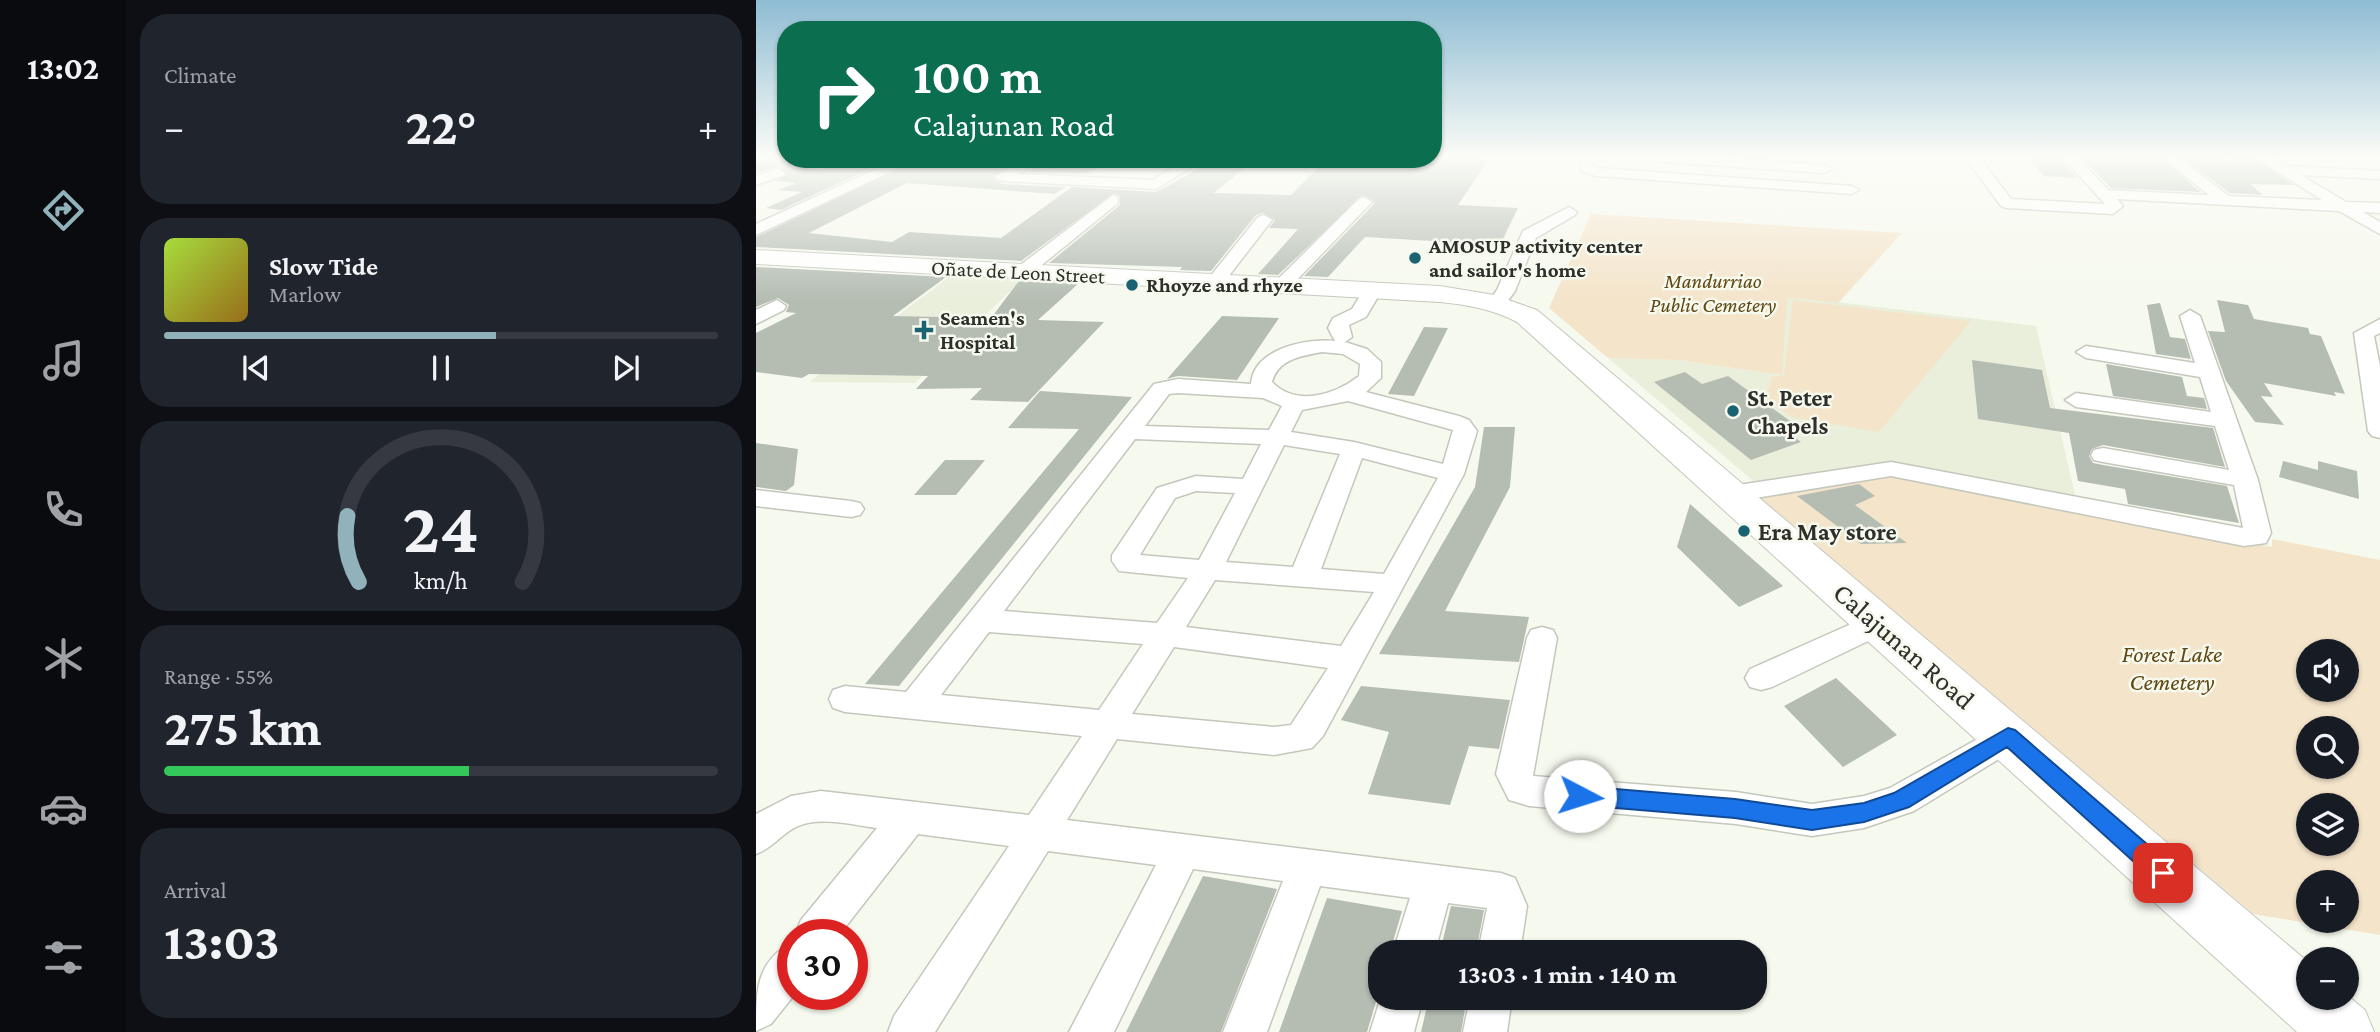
<!DOCTYPE html>
<html lang="en">
<head>
<meta charset="utf-8">
<style>
  body { margin:0; font-family:"Crimson Pro",serif; background:#20242c; color:#f1f3f6; height:100vh; display:flex; flex-direction:column; font-size:26px; white-space:nowrap }
  * { box-sizing:border-box; margin:0 }
  p { font-size:23px; color:#9ea1a6 }
  .icon { flex:none; width:38px; height:38px; fill:none; stroke:currentColor; stroke-width:2; stroke-linecap:round; stroke-linejoin:round }
  .map { position:relative; flex:1; overflow:hidden }
  .panel { display:flex; flex-direction:column; gap:14px; padding:14px; background:#0d0f14; width:630px }
  .panel>* { flex:none }
  .banner { position:absolute; left:21px; top:21px; width:665px; height:147px; border-radius:28px; box-shadow:0 2px 5px #0004; background:#0b6e4f; color:#fff; overflow:hidden }
  .buttons { position:absolute; left:1540px; top:639px; display:grid; gap:14px }
  .buttons a { display:grid; place-items:center; width:63px; height:63px; border-radius:50%; background:#171b24; box-shadow:0 2px 5px #0004; font-size:35px }
  .speed { position:absolute; left:21px; top:919px; display:flex; gap:14px; font-size:35px; font-weight:700; text-align:center }
  .speed>* { display:grid; place-content:center; width:91px; height:91px; border-radius:50%; background:#171b24; box-shadow:0 2px 5px #0004; line-height:1 }
  .speed .limit { border:10px solid #d22; background:#fff; color:#111 }
  .pin { position:absolute; display:grid; place-items:center; width:60px; height:60px; color:#fff; margin:-30px; border-radius:14px; box-shadow:0 4px 10px #0006 }
  .me { position:absolute; width:77px; margin:-38px; rotate:95deg; stroke-linejoin:round; filter:drop-shadow(0 0 5px #0008) }
  .turn { display:flex; align-items:center; gap:24px; height:147px; padding:0 21px; font-size:32px }
  .turn .icon { width:91px; height:91px; stroke-width:2.5 }
  .turn b { display:block; font-size:49px; line-height:60px }
  .big { font-size:52px; font-weight:700; line-height:1.1 }
  .panel .widget { flex:1; display:flex; flex-direction:column; justify-content:center; gap:10px; min-width:0; padding:0 24px; border-radius:28px; background:#20242c }
  .panel .dial { align-items:center; gap:0 }
  .dial svg { height:182px; overflow:visible; fill:none; stroke:#363941; stroke-width:7; stroke-linecap:round; text-anchor:middle }
  .dial text { fill:#f1f3f6; stroke:none }
  .song { display:flex; align-items:center; gap:21px }
  .cover { width:84px; height:84px; border-radius:10px; background:linear-gradient(135deg,hsl(80 70% 55%),hsl(40 70% 35%)) }
  .played { height:7px; border-radius:4px; background:linear-gradient(90deg,#91b2bb 60%,#363941 60%) }
  .keys { display:flex; justify-content:space-around; direction:ltr }
  .heat { display:flex; justify-content:space-between; align-items:center; font-size:38px; direction:ltr }
  .charge { height:10px; border-radius:5px; background:linear-gradient(90deg,#34c759 55%,#363941 0) }
  .trip { position:absolute; left:612px; top:940px; width:399px; height:70px; border-radius:28px; background:#171b24; box-shadow:0 2px 5px #0004; font-weight:700; line-height:70px; text-align:center }
  main { display:flex; flex:1; min-height:0 }
  .tab-bar { display:flex; flex-direction:column; width:126px; justify-content:space-around; align-items:center; background:#090b0e; color:#9ea1a6 }
  .tab-bar .icon { width:49px; height:49px }
  .tab-bar .active { color:#91b2bb }
  .tab-bar b { font-size:32px; color:#f1f3f6 }
  .map>svg:first-child { display:block }
  .built { fill:#eaefdc }
  .green { fill:#f4e4ca; fill-rule:evenodd }
  .building { fill:#b5bdb3 }
  .lines { fill:none; stroke-linecap:round; stroke-linejoin:round }
  .street-casing { stroke:#c4c7bc; stroke-width:3 }
  .secondary-casing { stroke:#c4c7bc; stroke-width:2 }
  .street { fill:#fff; fill-rule:evenodd }
  .secondary { fill:#fff; fill-rule:evenodd }
  .route { fill:#1a73e8; stroke:#114b97; stroke-width:2 }
  .poi-dot { fill:#1b6372; stroke:#f6f9ee; stroke-width:2.5 }
  .labels { text-anchor:middle; dominant-baseline:central; stroke-width:5; stroke-linejoin:round; paint-order:stroke }
  .far-poi-label { font-size:21px; font-weight:bold; fill:#2e2f2a; stroke:#f6f9ee; text-anchor:start }
  .far-street-label { font-size:21px; fill:#2e2f2a; stroke:#f6f9ee }
  .far-park-label { font-size:21px; font-style:italic; fill:#614712; stroke:#f6f9ee }
  .poi-label { font-size:24px; font-weight:bold; fill:#2e2f2a; stroke:#f6f9ee; text-anchor:start }
  .park-label { font-size:24px; font-style:italic; fill:#614712; stroke:#f6f9ee }
  .near-street-label { font-size:28px; fill:#2e2f2a; stroke:#f6f9ee }
</style>
</head>
<body>
<main>
<nav class="tab-bar">
<b>13:02</b>
<svg class="icon active" aria-label="directions" viewBox="0 0 24 24"><path d="M12 3l9 9-9 9-9-9zM9 14v-3h6M13 9l2 2-2 2"/></svg>
<svg class="icon" aria-label="music" viewBox="0 0 24 24"><path d="M9 18V5l10-2v13"/><circle cx="6" cy="18" r="3"/><circle cx="16" cy="16" r="3"/></svg>
<svg class="icon" aria-label="phone" viewBox="0 0 24 24"><path d="M5 4h4l2 5-3 2q2 4 5 5l2-3 5 2v4C11 20 4 13 5 4z"/></svg>
<svg class="icon" aria-label="climate" viewBox="0 0 24 24"><path d="M12 3v18M4 7l16 10M4 17L20 7"/></svg>
<svg class="icon" aria-label="car" viewBox="0 0 24 24"><path d="M5 17H2v-5l4-1 3-4h7l3 4 3 1v5h-3M9 17h6M6 11h13"/><circle cx="7" cy="17" r="2"/><circle cx="17" cy="17" r="2"/></svg>
<svg class="icon" aria-label="filters" viewBox="0 0 24 24"><path d="M4 7h16M4 17h16"/><circle cx="9" cy="7" r="2"/><circle cx="15" cy="17" r="2"/></svg>
</nav>
<section class="panel">
<div class="widget"><p>Climate</p>
<div class="heat"><a>−</a><b class="big">22°</b><a>+</a></div>
</div>
<div class="widget">
<div class="song"><i class="cover"></i><div><b>Slow Tide</b><p>Marlow</p></div></div>
<div class="played"></div>
<div class="keys"><svg class="icon" aria-label="previous" viewBox="0 0 24 24"><path d="M18 5L8 12l10 7zM5 5v14"/></svg><svg class="icon" aria-label="pause" viewBox="0 0 24 24"><path d="M8 5v14M16 5v14"/></svg><svg class="icon" aria-label="next" viewBox="0 0 24 24"><path d="M6 5l10 7-10 7zM19 5v14"/></svg></div>
</div>
<div class="widget dial"><svg viewBox="0 0 100 80">
<path d="M14 69A42 42 0 1 1 86 69"/>
<path d="M14 69A42 42 0 0 1 9 40" stroke="#91b2bb"/>
<text x="50" y="56" font-size="32" font-weight="700">24</text>
<text x="50" y="72" font-size="11">km/h</text>
</svg></div>
<div class="widget"><p>Range · 55%</p><b class="big">275 km</b><div class="charge"></div></div>
<div class="widget"><p>Arrival</p><b class="big">13:03</b></div>
</section>
<div class="map">
<svg width="1624" height="1032" viewBox="0 0 1624 1032">
  <rect width="100%" height="100%" fill="#f6f9ee"/>
  <!-- built -->
  <path class="built" d="M197,274L269,277L159,383L53,382Z
    M1031,296L1280,326L1320,499L1001,484L852,358L923,360L1025,375Z"/>
  <!-- green -->
  <path class="green" d="M835,214L1146,233L1082,303L1031,297L1026,375L923,360L852,358L793,308Z
    M1037,300L1215,321L1123,432L1035,417L1010,398L1016,376H1028Z
    M1143,474L1516,547V539L1624,560V935L1497,914L1002,496ZM1552,651H1591V690H1552ZM1552,728H1591V766H1552ZM1552,805H1591V844H1552ZM1552,882H1591V920H1552Z"/>
  <!-- building -->
  <path class="building" d="M677,157L732,160L702,205L762,208L744,245L609,237L572,277L548,276L618,204L617,200L607,195L522,275L502,274L542,229L513,228L519,220L507,213L500,215L455,271L424,270L426,267L293,263L364,205V196L358,193L265,261L0,247V237L163,159H263L237,178L246,184L310,187L298,194L151,183L53,233L136,242L153,232L245,238L316,187L400,192L446,167L487,169L458,193L535,195L571,159Z
    M1272,157H1303L1321,178L1288,176Z
    M1324,157H1403L1445,192L1355,188Z
    M1472,157H1496L1538,185L1494,184L1507,195L1474,193L1426,158L1475,160Z
    M0,159L15,163L24,160L64,170L93,159H135L25,210L10,208L46,192L22,190L40,183L20,181L31,174L23,167L0,173Z
    M290,159H357L331,174L272,172Z
    M0,267L190,277L137,316L235,318L263,281L322,284L282,320L348,322L272,402L214,400L226,388L160,389L172,376L53,374L46,378L0,372V333L40,313L30,312L33,305L22,298L0,307Z
    M1461,300L1492,305L1498,319L1552,328L1554,334L1565,336L1589,394L1578,392L1580,396L1508,383L1517,397L1505,396L1528,425L1499,422L1470,381L1452,331L1469,332Z
    M1404,303L1414,337L1429,339L1435,359L1400,354L1391,305Z
    M466,316L523,318L481,380L422,376L411,379Z
    M668,327L692,328L658,396L632,394Z
    M1216,360L1286,370L1294,408L1457,428L1469,467L1347,445L1336,449L1333,456L1337,463L1347,465L1471,486L1483,523L1372,504L1369,489L1322,481L1313,433L1222,419Z
    M1350,364L1426,377L1431,396L1448,398L1451,409L1357,396Z
    M929,372L946,384L972,376L1052,434L1027,429L1045,442L995,460L898,382Z
    M284,391L376,397L143,686L109,684L323,429L252,428Z
    M728,427H759L754,487L689,611L773,617L763,662L623,654L719,487Z
    M0,443L42,449L38,485L30,491L0,487Z
    M189,460H229L200,495H158Z
    M1527,461L1562,470V461L1601,471L1603,499L1523,477Z
    M1103,484L1119,496L1099,505L1151,543L1105,544L1041,496Z
    M934,504L1027,586L983,607L921,547Z
    M1080,678L1141,735L1087,767L1028,706Z
    M605,686L754,700L743,749L713,746L694,805L612,794L633,732L585,720Z
    M447,876L521,889L465,1032H370Z
    M571,898L646,911L634,952H625V985L611,1032H523Z
    M695,906L728,910L720,952H684Z
    M673,998H711L705,1032H665Z"/>
  <g class="lines">
    <!-- street casing -->
    <g class="street-casing">
      <path id="street" d="M825,157H839L837,166L842,168L1096,186L1103,190L1096,194L840,176L825,171Z
        M889,157H954L1069,165L1076,169L1069,173L896,161Z
        M1209,157H1223L1255,199L1349,204L1306,157H1321L1352,190L1453,195L1405,157H1421L1473,196L1566,200L1498,157H1515L1530,166L1624,171V179L1545,175L1590,202L1624,203V213L1607,212L1624,222V234L1583,211L1361,199L1367,206L1357,214L1250,208L1245,206Z
        M142,159H161L0,235V224Z
        M269,159H287L263,174L397,180L423,164L400,163L393,159H449L400,189L246,181L239,177Z
        M22,169L29,173L27,176L0,185V176Z
        M357,195L362,197V203L271,277H259L256,273L259,269Z
        M608,197L616,202L613,205L532,289H520L517,285L520,281L603,199Z
        M813,207L821,212L819,215L780,238L759,291L748,306H734L732,302L741,290L767,231Z
        M508,215L516,220L465,286H453L450,282L453,278L502,217Z
        M617,284L626,290L610,317L593,325L596,337L589,342L611,349L625,362V378L610,392L703,416L713,420L721,431L708,474L567,736L556,748L518,755L361,739L311,820L745,873L759,878L771,906L764,952H722L731,908L692,903L679,952H637L654,898L564,886L511,1032H467L527,881L437,869L358,1032H313L400,865L292,851L179,1032H132L138,1016L253,846L162,834L84,934H39L45,920L121,828C98,825 64,816 42,826C26,833 17,848 0,854V814L35,796L65,791L273,815L326,736L89,712L77,708L73,699L77,690L89,686L150,692L398,384L422,379L495,384C497,349 550,338 579,341L572,328L577,318L596,309L610,286ZM566,352L587,354L604,364L603,376C579,395 540,407 516,382C522,359 545,356 566,352ZM422,393L507,398L526,406L513,430L389,426L413,394ZM592,401L697,430L687,464L598,442L535,432L546,410ZM379,439L505,444L487,479L440,476L401,488L356,555V561L363,571L432,578L401,623L248,611ZM528,445L584,454L537,567L470,562ZM606,458L682,478L628,574L565,569ZM440,491L479,493L443,560L384,555L419,498ZM459,580L618,592L585,646L430,627ZM233,632L387,644L343,710L185,695ZM418,647L572,668L535,725L518,727L376,714Z
        M21,300L30,306L28,310L0,324V310Z
        M1434,310L1444,316L1502,480L1515,533L1510,543L1488,546L1135,476L975,502L966,500L962,494L966,488L975,486L1135,462L1487,528L1478,485L1347,462L1338,460L1335,455L1338,450L1347,448L1473,470L1459,426L1320,407L1309,400L1320,393L1455,412L1444,377L1330,358L1320,352L1330,346L1439,363L1424,316Z
        M1624,319V333L1618,336L1624,366V438L1616,436L1612,431L1598,333Z
        M0,490L95,501L104,503L108,509L104,515L95,517L0,506Z
        M1122,612L1133,615L1137,623L1133,631L1016,687L1005,690L994,687L989,678L994,669Z
        M786,627L797,630L801,638L777,776L980,792L1056,804L1108,796L1134,788L1252,722L1264,726L1269,736L1264,746L1158,811L1108,828L1056,836L980,824L773,806L753,800L740,774L771,638L775,630Z
        M37,942L39,994L15,1024L0,1031C0,990 0,961 37,942Z
        M625,997L667,998L658,1032H614Z
        M714,998H756L751,1032H707Z"/>
    </g>
    <!-- secondary casing -->
    <g class="secondary-casing">
      <path id="secondary" d="M0,250L684,286L738,295L781,310L1552,962V998H1591V995L1609,1010L1618,1032H1541L761,322C736,309 712,305 684,302L0,264Z"/>
    </g>
    <!-- street -->
    <use href="#street" class="street"/>
    <!-- secondary -->
    <use href="#secondary" class="secondary"/>
  </g>
  <!-- sky -->
  <linearGradient id="sky" x2="0" y2="1"><stop stop-color="#8ebcd3"/><stop offset="0.52" stop-color="#fbfcf7"/><stop offset="1" stop-color="#fbfcf7" stop-opacity="0"/></linearGradient>
  <rect width="1624" height="301" fill="url(#sky)"/>
  <!-- route -->
  <path class="route" d="M1252,728L1259,730L1415,865L1419,873L1415,881L1407,884L1399,881L1251,747L1153,807L1108,822L1056,830L979,818L824,805L817,802L814,796L817,789L824,786L979,799L1056,810L1108,803L1138,793Z"/>
  <!-- markers -->
  <g class="poi-dot">
    <circle cx="659" cy="258" r="7"/>
    <circle cx="376" cy="285" r="7"/>
    <path d="M164.5 319.5h7v7h7v7h-7v7h-7v-7h-7v-7h7z"/>
    <circle cx="977" cy="411" r="7"/>
    <circle cx="988" cy="531" r="7"/>
  </g>
  <g class="labels">
    <!-- far-poi labels -->
    <g class="far-poi-label">
      <text x="673" y="246">AMOSUP activity center<tspan x="673" dy="24">and sailor's home</tspan></text>
      <text x="390" y="285">Rhoyze and rhyze</text>
      <text x="184" y="318">Seamen's<tspan x="184" dy="24">Hospital</tspan></text>
    </g>
    <!-- far-street labels -->
    <g class="far-street-label">
      <text transform="translate(262 272) rotate(3)">Oñate de Leon Street</text>
    </g>
    <!-- far-park labels -->
    <g class="far-park-label">
      <text x="957" y="281">Mandurriao<tspan x="957" dy="24">Public Cemetery</tspan></text>
    </g>
    <!-- poi labels -->
    <g class="poi-label">
      <text x="991" y="397">St. Peter<tspan x="991" dy="28">Chapels</tspan></text>
      <text x="1002" y="531">Era May store</text>
    </g>
    <!-- park labels -->
    <g class="park-label">
      <text x="1416" y="653">Forest Lake<tspan x="1416" dy="28">Cemetery</tspan></text>
    </g>
    <!-- near-street labels -->
    <g class="near-street-label">
      <text transform="translate(1148 646) rotate(41)">Calajunan Road</text>
    </g>
  </g>
</svg>
<div class="buttons">
<a><svg class="icon" aria-label="sound" viewBox="0 0 24 24"><path d="M4 9h4l5-4v14l-5-4H4zM17 9q2 3 0 6"/></svg></a>
<a><svg class="icon" aria-label="search" viewBox="0 0 24 24"><circle cx="10" cy="10" r="6"/><path d="M15 15l6 6"/></svg></a>
<a><svg class="icon" aria-label="layers" viewBox="0 0 24 24"><path d="M12 4l9 5-9 5-9-5zM3 14l9 5 9-5"/></svg></a>
<a>+</a>
<a>−</a>
</div>
<div class="speed"><div class="limit">30</div></div>
<div class="pin" style="left:1407px;top:873px;background:#d93025"><svg class="icon" aria-label="arrive" viewBox="0 0 24 24"><path d="M6 21V4h12l-3 4 3 4H6"/></svg></div>
<svg class="me" style="left:824px;top:796px" viewBox="-20 -20 40 40"><circle r="19" fill="#fff"/><path d="M0-13L10 11 0 6-10 11z" fill="#1a73e8"/></svg>
<div class="trip">13:03 · 1 min · 140 m</div>
<div class="banner">
<div class="turn"><svg class="icon" aria-label="right" viewBox="0 0 24 24"><path d="M7 20v-9h11M14 6l5 5-5 5"/></svg><div><b>100 m</b>Calajunan Road</div></div>
</div>
</div>
</main>
</body>
</html>
